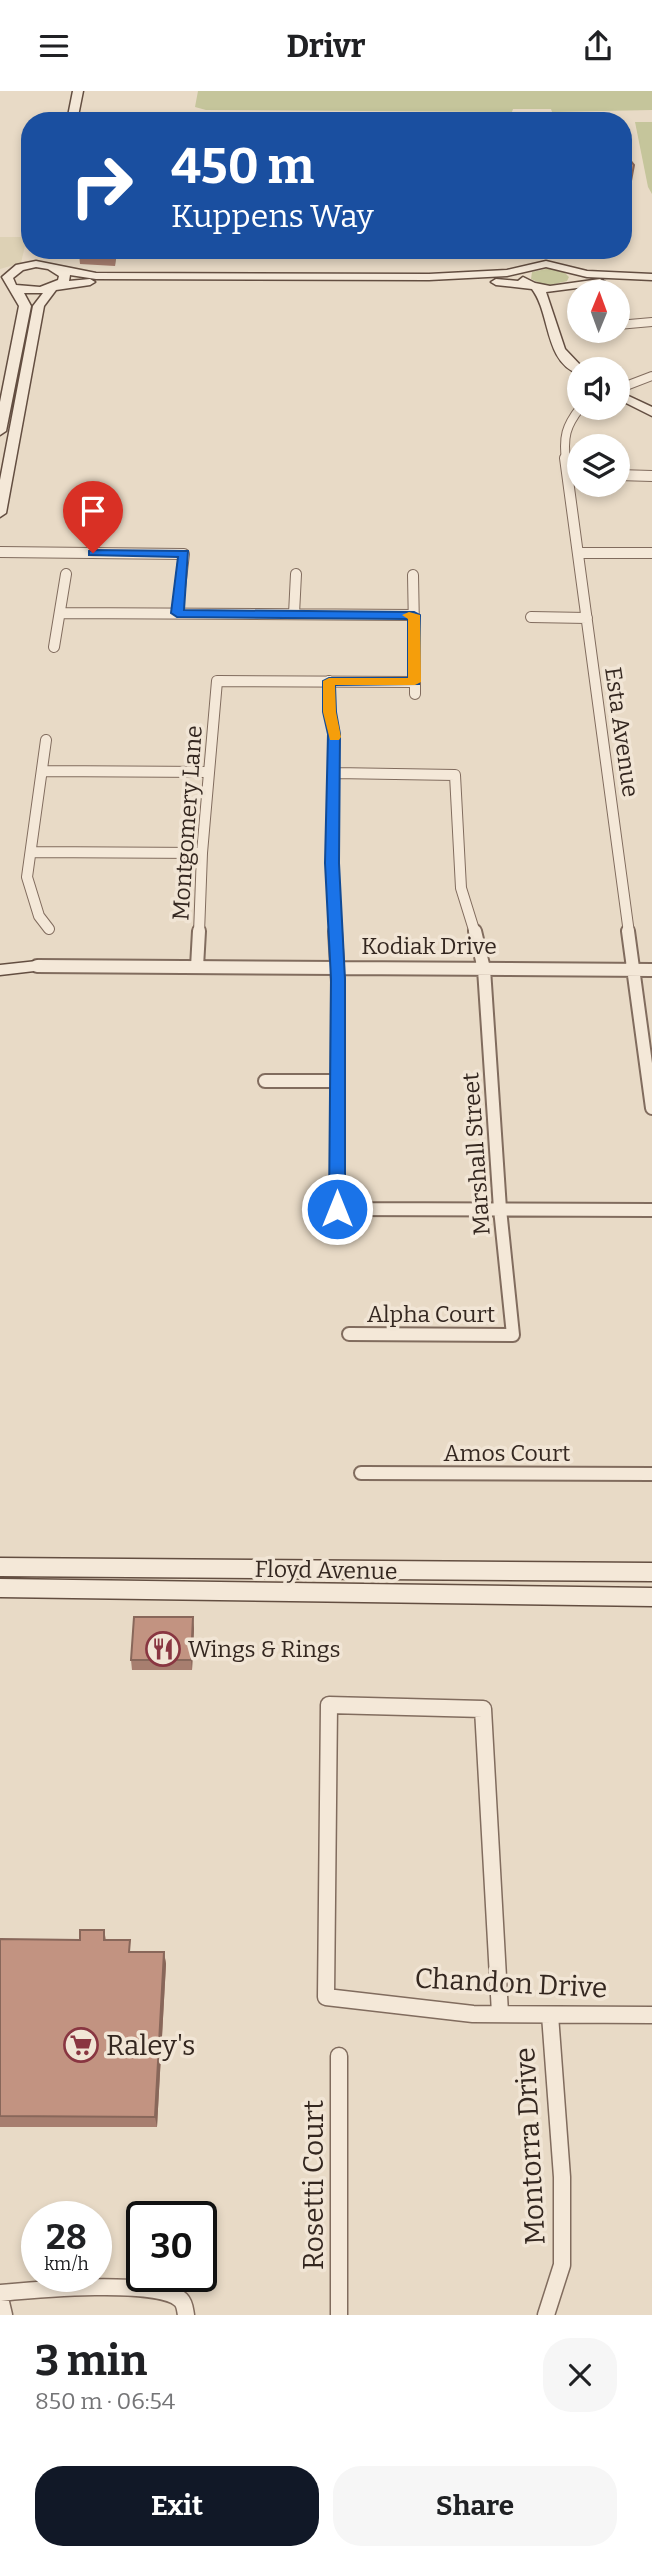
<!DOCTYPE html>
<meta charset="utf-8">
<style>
:root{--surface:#fff;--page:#f6f6f6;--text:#202124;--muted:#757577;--accent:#111827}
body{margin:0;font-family:Bitter,serif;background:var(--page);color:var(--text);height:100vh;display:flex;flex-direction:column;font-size:26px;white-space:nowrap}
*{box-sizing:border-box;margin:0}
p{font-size:23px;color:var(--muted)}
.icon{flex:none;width:38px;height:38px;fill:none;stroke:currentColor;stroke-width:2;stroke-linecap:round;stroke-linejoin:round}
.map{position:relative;height:2224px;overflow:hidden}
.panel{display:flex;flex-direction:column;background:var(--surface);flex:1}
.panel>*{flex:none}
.guide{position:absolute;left:21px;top:21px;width:611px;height:147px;border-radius:28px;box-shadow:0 4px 10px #0003;background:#1a4fa0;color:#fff;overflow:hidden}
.needle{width:46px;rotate:1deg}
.controls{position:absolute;left:567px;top:189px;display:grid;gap:14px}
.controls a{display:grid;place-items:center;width:63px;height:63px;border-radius:50%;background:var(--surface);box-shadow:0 4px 10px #0003;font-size:35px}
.speed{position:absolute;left:21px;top:2110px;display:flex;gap:14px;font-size:35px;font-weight:700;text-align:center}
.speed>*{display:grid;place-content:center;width:91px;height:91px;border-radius:50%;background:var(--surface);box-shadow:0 4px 10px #0003;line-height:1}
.speed small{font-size:18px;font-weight:400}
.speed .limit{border:4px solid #111;border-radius:10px;background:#fff;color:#111}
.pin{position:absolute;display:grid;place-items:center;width:60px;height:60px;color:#fff;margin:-72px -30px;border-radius:50% 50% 50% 0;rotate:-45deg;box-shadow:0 0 7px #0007}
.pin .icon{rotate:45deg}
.me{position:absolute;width:77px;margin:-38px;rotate:0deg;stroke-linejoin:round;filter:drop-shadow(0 0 5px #0008)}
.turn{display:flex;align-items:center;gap:24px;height:147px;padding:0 35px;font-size:32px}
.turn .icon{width:91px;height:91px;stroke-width:2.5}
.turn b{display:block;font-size:49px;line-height:60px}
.round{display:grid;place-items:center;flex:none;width:74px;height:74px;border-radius:28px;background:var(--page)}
.head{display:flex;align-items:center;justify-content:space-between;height:119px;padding:0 35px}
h1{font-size:42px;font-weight:700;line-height:52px}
.button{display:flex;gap:14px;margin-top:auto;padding:14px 35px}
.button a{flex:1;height:80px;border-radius:28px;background:var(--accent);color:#fff;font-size:28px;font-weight:700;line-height:80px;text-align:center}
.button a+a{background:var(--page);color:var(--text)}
header{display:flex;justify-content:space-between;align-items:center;height:91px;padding:0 35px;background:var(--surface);font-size:32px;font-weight:700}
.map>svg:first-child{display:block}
.farmland{fill:#ddd1b5}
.green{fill:#c5c59b}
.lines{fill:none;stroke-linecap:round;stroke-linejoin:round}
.street-far3-casing{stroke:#816c5e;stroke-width:10}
.street-far2-casing{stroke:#816c5e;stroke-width:12}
.street-far1-casing{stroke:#816c5e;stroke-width:16}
.street-casing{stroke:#816c5e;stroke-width:19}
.secondary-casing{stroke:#634e41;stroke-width:3}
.street-far3{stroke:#f4e8d8;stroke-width:8}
.street-far2{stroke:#f4e8d8;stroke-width:10}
.street-far1{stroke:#f4e8d8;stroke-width:12}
.street{stroke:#f4e8d8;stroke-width:16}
.secondary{fill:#f4e8d8;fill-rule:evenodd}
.wall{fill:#a77e6f}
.shaded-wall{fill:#88675a}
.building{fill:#c29381;stroke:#88675a;stroke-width:2}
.route{fill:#1a73e8;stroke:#114b97;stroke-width:2}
.slow{fill:#f59e0b}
.labels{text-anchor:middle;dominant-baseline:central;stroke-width:7;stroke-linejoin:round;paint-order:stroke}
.street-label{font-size:23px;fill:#342720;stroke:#f1e5d5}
.poi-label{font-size:23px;fill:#342720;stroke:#f1e5d5;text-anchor:start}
.near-street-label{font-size:28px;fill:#342720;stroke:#f1e5d5}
.near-poi-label{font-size:28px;fill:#342720;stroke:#f1e5d5;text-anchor:start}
</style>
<header><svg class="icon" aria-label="menu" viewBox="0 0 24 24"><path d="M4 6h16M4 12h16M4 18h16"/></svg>Drivr<svg class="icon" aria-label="share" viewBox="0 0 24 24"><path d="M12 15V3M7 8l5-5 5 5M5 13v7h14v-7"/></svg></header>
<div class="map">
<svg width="652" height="2224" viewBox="0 0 652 2224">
<rect width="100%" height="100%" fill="#e8dac6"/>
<path class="farmland" d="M0,146H27L21,172L0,178Z"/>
<path class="green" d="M198,0H652V19L552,21L551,18H513L512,21L206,19L195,16Z
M635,31H652V103L648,96Z
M551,177L563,180L569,186L567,190L547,195L531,188L532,181Z"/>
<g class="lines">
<g class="street-far3-casing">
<path id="street-far3" d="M618,234L652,231
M618,298L652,285
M566,369C563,346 566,335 580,317"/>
</g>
<g class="street-far2-casing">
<path id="street-far2" d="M565,367L629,842
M618,384L652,385
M0,461L184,463L177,522
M578,462H652
M413,484L415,591
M60,522L414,524
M294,523L296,483
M531,526L587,527
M54,556L66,483
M329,590V621L334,643L332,772L336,842
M46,649L27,786L39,825L49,838
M42,680L209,681
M335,682L455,684L461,797L475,842
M31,761L202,762
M199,842L202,762L217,590L415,591V603"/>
</g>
<g class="street-far1-casing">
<path id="street-far1" d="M335,840L338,891L337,1118L652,1119
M628,840L652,1017
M37,875L652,879
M197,876L199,840
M265,990H337
M349,1243L513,1244L500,1118L484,878L475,840
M361,1382L652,1383"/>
</g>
<g class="street-casing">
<path id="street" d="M500,1922L483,1618L329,1614L326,1906L473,1923L652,1924
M339,1965V2224
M0,2202C32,2199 159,2187 181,2209C185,2213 185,2219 186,2224
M0,2207L4,2224
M546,2224L562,2174V2086L550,1924"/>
</g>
<g class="secondary-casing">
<path id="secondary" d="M73,0H83L77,30H67Z
M36,170L96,182L429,183L507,179L546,170L587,180L652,183V189L587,186L546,176L507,185L429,189L96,188L70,184L69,190L90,188L95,191L90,194L56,199L44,215L6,422L0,426V389L33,215L43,202H24L31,215L6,340L0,344V311L19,215L2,186L16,174ZM36,176L48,178L59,185L58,189L40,196L16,194L13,187L23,179Z
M523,186L535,192L550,195L600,188L605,191L600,194L546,201L565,258L584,278H579V283C544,271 551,223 532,198L496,194L491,191L496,188L518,190Z
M618,300L652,316V325L618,308Z
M37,870L45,875L43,879L0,884V874Z
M0,1467L652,1472V1490L0,1485Z
M0,1488L652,1497V1515L0,1506Z"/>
</g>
<use href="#street-far3" class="street-far3"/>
<use href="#street-far2" class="street-far2"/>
<use href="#street-far1" class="street-far1"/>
<use href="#street" class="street"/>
<use href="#secondary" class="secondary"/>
</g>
<path class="wall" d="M623,60L634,74L630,94H624L625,104H623Z
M79,163L116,164L115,175L80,173Z
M194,1537L192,1579H132L131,1569Z
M104,1839L106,1849L132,1861H164L166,1873L157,2036H0V1848L80,1849Z"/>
<path class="shaded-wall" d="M115,159H116V164L115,175Z
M193,1526L194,1537L192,1579L191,1569Z
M164,1861L166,1873L157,2036L155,2026Z"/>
<path class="building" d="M487,27L515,29V30H482Z
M623,60L634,74L631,90H623L625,100H623Z
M80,159H115L114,165L79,163Z
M134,1526H193L191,1569H131Z
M80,1839H104V1849H130L129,1861H164L155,2026L0,2025V1848L80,1849Z"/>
<path class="route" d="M93,459L188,460L184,519L414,521L420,524L419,593L335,594L336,621L340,643L339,772L345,888V1118L342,1122H331L329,1118L331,888L325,772L328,643L323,621V590L329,587H408V528L177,526L171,522L178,466L89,464V460Z"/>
<path class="slow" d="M409,521L420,524L421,591L415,594H335L336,621L341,646L339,649H330L323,621V590L329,587H408V528L402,524Z"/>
<defs>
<g id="restaurant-ring" transform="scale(1.75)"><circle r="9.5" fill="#f1e5d5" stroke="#893641" stroke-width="1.5"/><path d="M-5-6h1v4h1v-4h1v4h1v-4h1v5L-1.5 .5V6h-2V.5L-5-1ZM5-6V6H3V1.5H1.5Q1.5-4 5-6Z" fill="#893641"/></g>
<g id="supermarket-ring" transform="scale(1.75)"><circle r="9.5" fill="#f1e5d5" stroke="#893641" stroke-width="1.5"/><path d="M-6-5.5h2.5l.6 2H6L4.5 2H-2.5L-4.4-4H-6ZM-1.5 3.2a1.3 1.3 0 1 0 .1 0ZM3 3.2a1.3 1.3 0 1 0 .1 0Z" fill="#893641"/></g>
</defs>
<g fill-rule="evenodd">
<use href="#restaurant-ring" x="163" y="1558"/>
<use href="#supermarket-ring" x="81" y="1954"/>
</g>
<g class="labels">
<g class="street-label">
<text transform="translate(622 641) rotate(82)">Esta Avenue</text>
<text transform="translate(187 732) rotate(-86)">Montgomery Lane</text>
<text x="429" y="855">Kodiak Drive</text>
<text transform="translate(476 1063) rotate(-94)">Marshall Street</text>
<text x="431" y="1223">Alpha Court</text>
<text x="507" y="1362">Amos Court</text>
<text transform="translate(326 1479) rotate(1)">Floyd Avenue</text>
</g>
<g class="poi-label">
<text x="188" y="1558">Wings &amp; Rings</text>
</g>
<g class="near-street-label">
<text transform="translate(511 1892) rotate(3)">Chandon Drive</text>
<text transform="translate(530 2055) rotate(-93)">Montorra Drive</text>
<text transform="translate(313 2094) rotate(-90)">Rosetti Court</text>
</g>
<g class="near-poi-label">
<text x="106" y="1954">Raley's</text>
</g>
</g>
</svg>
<div class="controls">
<a><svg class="needle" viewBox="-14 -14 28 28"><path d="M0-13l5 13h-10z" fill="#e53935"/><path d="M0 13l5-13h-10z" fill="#757577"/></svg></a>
<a><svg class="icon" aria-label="sound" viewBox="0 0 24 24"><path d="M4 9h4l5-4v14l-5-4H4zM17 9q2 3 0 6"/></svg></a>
<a><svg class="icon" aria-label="layers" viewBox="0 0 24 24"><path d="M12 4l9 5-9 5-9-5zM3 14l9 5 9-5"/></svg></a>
</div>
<div class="speed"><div>28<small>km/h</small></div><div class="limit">30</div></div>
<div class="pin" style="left:93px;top:462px;background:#d93025"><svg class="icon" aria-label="arrive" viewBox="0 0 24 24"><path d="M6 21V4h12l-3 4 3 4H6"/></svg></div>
<svg class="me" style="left:337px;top:1118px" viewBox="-20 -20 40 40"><circle r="17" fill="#1a73e8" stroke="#fff" stroke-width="3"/><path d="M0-11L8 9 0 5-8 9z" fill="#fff"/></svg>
<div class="guide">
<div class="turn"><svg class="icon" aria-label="right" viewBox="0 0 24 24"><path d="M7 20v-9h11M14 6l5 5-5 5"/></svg><div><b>450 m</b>Kuppens Way</div></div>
</div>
</div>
<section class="panel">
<div class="head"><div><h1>3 min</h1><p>850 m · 06:54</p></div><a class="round"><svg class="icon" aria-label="close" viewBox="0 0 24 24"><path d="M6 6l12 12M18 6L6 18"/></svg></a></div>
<div class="button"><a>Exit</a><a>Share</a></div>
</section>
